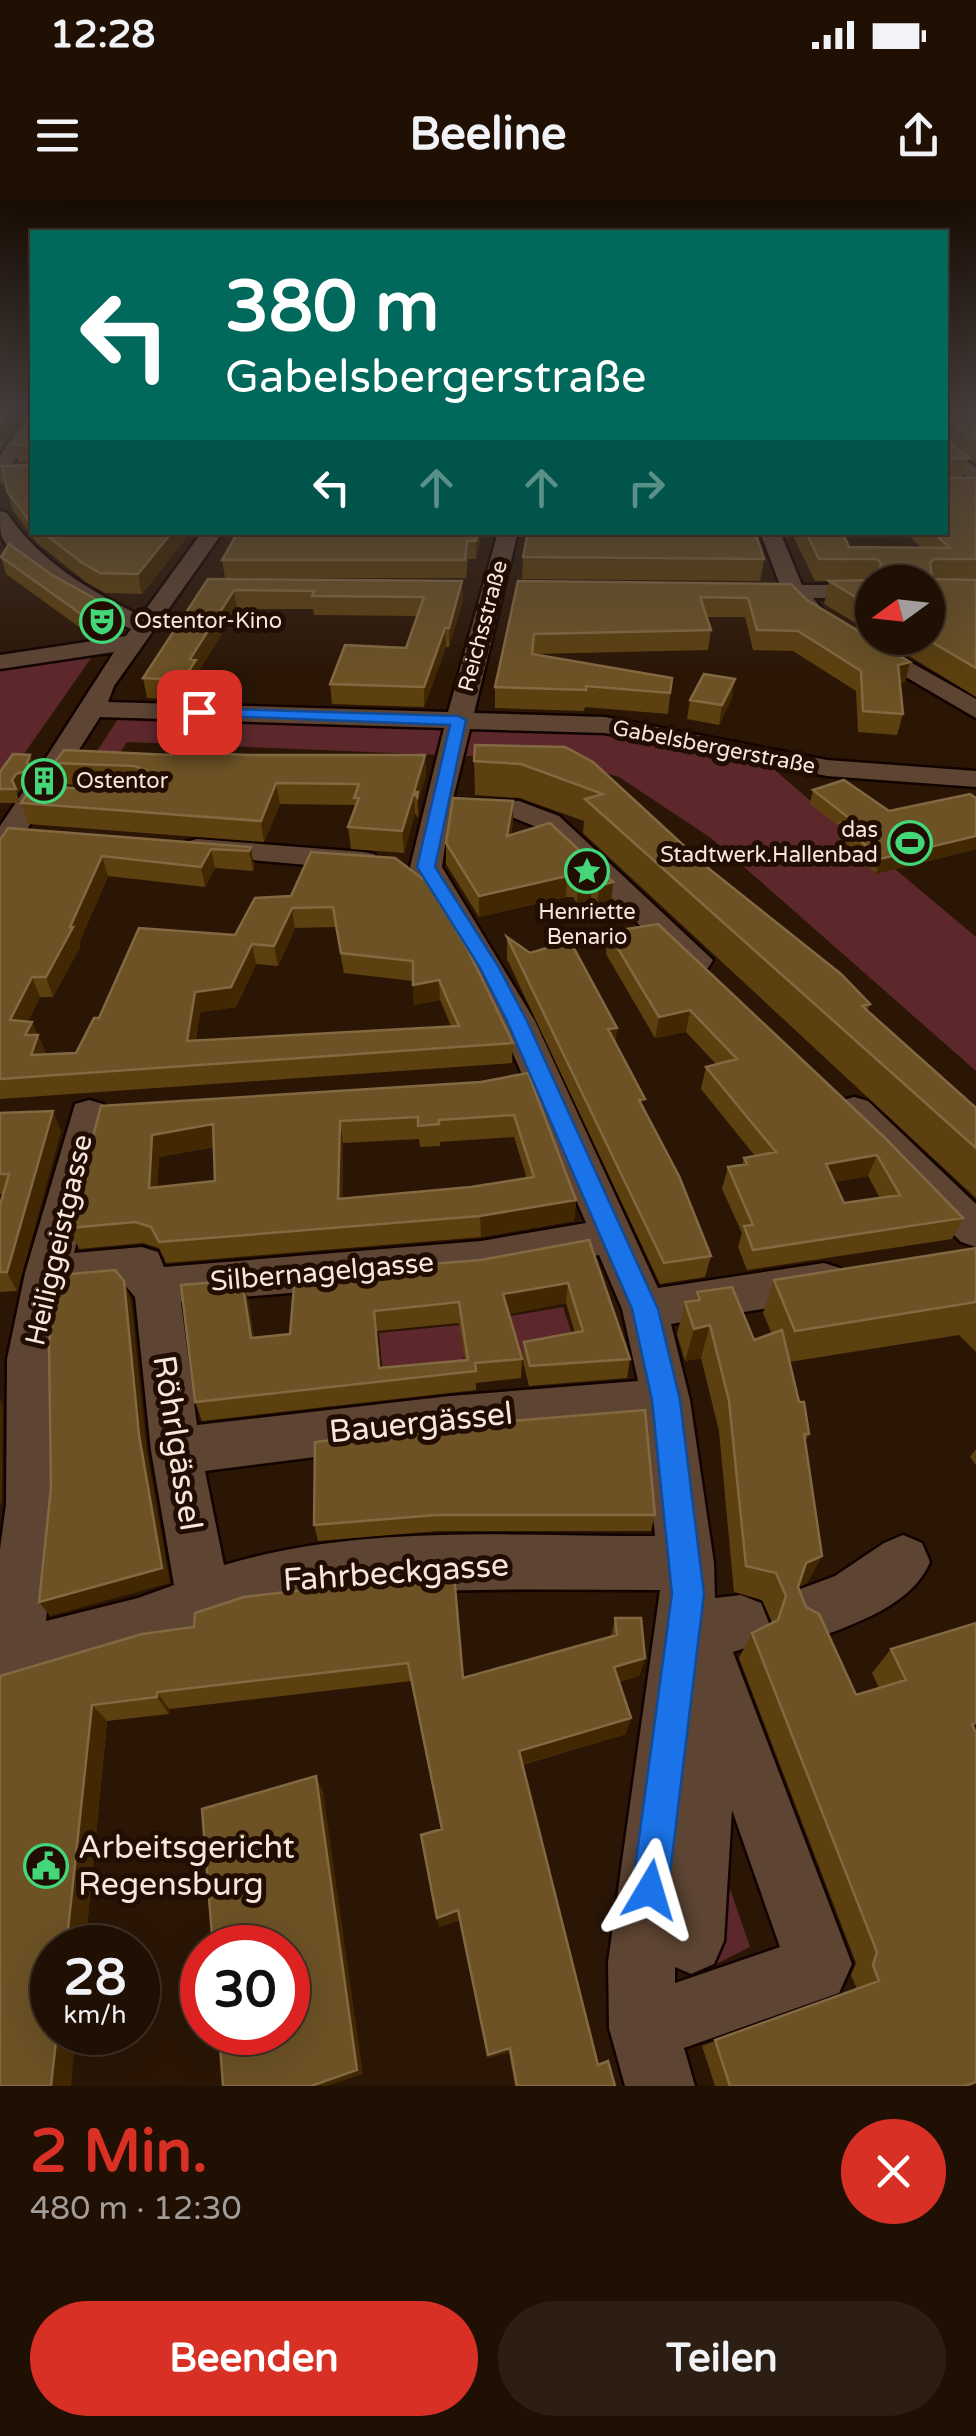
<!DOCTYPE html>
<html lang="de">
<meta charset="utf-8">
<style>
:root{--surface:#201004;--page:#2d1e13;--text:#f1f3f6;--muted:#a29d9a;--line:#3d3026;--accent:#d93025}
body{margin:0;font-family:"Varela Round",sans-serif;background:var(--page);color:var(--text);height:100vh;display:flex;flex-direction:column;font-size:38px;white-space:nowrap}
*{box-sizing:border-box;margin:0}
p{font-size:32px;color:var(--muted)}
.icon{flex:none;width:55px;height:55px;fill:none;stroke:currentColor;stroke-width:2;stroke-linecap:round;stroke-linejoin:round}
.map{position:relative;height:1886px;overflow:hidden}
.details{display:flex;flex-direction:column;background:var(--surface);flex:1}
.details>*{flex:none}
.guide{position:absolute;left:30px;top:30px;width:918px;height:305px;border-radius:0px;box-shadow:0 10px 40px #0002,0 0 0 2px var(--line);background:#00695c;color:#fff;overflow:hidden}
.needle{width:65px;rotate:255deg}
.fabs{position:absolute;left:855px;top:365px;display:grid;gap:20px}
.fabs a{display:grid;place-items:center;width:90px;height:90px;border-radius:50%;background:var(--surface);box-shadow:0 10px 40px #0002,0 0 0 2px var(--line);font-size:50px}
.speed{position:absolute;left:30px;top:1725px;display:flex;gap:20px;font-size:50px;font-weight:700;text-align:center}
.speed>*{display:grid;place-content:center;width:130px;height:130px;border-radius:50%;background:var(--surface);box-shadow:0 10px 40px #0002,0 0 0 2px var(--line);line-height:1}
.speed small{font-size:25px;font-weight:400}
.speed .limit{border:15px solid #d22;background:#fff;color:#111}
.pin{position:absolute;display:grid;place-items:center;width:85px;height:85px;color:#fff;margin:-42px;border-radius:20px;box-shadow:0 5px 15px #0006}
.me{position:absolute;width:110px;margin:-55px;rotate:7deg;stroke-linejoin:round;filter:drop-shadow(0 0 8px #0008)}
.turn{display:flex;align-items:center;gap:35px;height:210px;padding:0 30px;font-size:45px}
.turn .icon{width:130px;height:130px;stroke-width:2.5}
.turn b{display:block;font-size:70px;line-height:85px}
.lanes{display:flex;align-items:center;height:95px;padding:0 30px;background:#0003;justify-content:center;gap:50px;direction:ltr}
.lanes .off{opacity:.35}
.round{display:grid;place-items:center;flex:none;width:105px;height:105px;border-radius:52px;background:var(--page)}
.head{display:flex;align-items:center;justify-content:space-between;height:170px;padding:0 30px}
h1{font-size:60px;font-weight:700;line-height:75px;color:var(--accent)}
.button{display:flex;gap:20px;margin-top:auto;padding:20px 30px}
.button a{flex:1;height:115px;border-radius:60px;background:var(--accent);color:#fff;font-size:40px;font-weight:700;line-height:115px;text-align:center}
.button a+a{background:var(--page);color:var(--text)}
.status{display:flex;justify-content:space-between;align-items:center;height:70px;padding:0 50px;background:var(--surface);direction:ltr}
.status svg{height:28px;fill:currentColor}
header{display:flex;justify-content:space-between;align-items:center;height:130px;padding:0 30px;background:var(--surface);font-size:45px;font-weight:700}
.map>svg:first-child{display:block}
.green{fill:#5d282c}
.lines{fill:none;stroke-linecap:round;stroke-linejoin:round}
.minor-casing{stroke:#120200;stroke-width:5}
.minor{fill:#5d4433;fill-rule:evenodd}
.wall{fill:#5c400f;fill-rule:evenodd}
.shaded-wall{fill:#412802}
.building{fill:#6c5225;stroke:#826942;stroke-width:2.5;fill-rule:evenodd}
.route{fill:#1a73e8;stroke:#114b97;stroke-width:2.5}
.labels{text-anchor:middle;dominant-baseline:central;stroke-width:10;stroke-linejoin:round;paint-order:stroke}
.far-poi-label{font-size:22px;fill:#f6e6dc;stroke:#210d01;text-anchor:start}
.far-street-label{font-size:22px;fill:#f6e6dc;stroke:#210d01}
.street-label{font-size:28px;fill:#f6e6dc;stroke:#210d01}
.near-street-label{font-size:32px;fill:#f6e6dc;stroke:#210d01}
.near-poi-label{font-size:32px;fill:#f6e6dc;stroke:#210d01;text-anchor:start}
</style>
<div class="status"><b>12:28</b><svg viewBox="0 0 49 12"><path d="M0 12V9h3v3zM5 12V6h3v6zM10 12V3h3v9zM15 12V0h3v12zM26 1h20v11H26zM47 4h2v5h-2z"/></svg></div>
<header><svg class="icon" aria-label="menu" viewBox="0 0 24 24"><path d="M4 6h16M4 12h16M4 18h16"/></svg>Beeline<svg class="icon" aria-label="share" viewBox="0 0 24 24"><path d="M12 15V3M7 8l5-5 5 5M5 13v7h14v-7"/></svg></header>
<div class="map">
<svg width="976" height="1886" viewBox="0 0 976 1886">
<rect width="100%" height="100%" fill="#2b1606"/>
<path class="green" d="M94,454L21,558L0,578V466Z
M120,516L608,532L653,538L769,565L850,635L875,674L895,669L976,737V871L711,638L619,577L562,560L127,542L113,564L90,562Z
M563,1107L576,1147L520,1158L515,1146L463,1157L465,1177L384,1183L379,1133L460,1125Z
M724,1671L750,1747L714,1765L678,1746Z"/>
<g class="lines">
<g class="minor-casing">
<path id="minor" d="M32,216V233L6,274L0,275V256L26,217Z
M945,245L976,268V284L945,259Z
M0,311L7,313C40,362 89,390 141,416L202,332H223L114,486L108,502L448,512L498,332H518L474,513L605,517L827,560L976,571V587L827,576L605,533L470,529L453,599L519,601L559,616L713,760L708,768L696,771L684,768L539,628L514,618L450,612L442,667L535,821L658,1088L824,1063L840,1068L846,1081L840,1094L824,1099L671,1124L690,1200L714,1363L715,1398L741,1395L761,1403L769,1423L761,1443L733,1452L852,1764L839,1793L684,1848L695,1886H625L609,1828L608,1762L660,1390C524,1390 386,1384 252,1412C212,1421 176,1442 138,1454C91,1468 45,1477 0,1496V1349L6,1304L7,1159L25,1073L75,904L89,900L103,904L109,914L74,1053L142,1047L158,1052L164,1067L481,1041L586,1023L499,821L471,766L410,667L444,528L100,517L59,581L49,583L53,589L11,654L0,657V626L29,583L39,581L35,575L114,452L0,469V455L126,436L131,429C95,410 18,374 1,335C0,328 0,318 0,311ZM599,1055L622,1109L638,1181L450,1196L197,1225L181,1102L481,1077ZM124,1084L135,1097L151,1251L174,1385L138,1398L46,1421L58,1304L55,1159L66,1089ZM644,1224L655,1336C514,1336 361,1324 224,1365L205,1271L450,1240ZM732,1610L780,1747L675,1783V1767L691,1774L714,1764L724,1741Z
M760,332H780L802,385H872V399L813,398L822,409L811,416L803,414L787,398L736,396L733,391L736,386L780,385Z
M864,436L976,499V518L856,448L852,443Z
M197,639L363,652L374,654L378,661L374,668L363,670L186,654L182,648L186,642Z
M854,897L868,901L976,1004V1047L961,1042L840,921L835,911L840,901Z
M903,1335L922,1343L930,1362C912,1405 856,1423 815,1439L795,1431L787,1411L795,1391L835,1376L884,1343Z"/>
</g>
<use href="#minor" class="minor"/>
</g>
<path class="wall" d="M0,209H32V332H191L142,394L105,393L86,382L37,343L12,309L6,284H1L0,281V266L30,265V263L18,262L13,245L31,218V212L23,215L0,249Z
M945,209H976V263L951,245L969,258L962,278H976V497L880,438H928L872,382V433L824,404L829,381H815L791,332H842L849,347L921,348L906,332H945Z
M482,332L476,359H468L466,378H225L222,360Z
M1,357L111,434L93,437L6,374Z
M523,357L764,359L760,381L522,379Z
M208,379L463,400L449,447H446L424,507L332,504L330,484L406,448L417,416L314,415L313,409H237L198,472L199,479L188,500L147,498L143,478Z
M518,381L807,400L910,462L905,482L899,483L903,514L897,535L858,532L856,491L793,451L753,450L745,417H706L711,430L708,450L533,454L672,478L668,514L585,507L584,511L495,508V487Z
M732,498L719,525L687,519L690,500Z
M565,547L870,804L867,811L976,908V998L583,633L584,621L520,598L475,595L474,561Z
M30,555L35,568L33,574L36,583L21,588L17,594L20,603H0V572Z
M171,555H425L426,575L418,601V618L415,613L404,653L351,649L348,627L355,610L354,605L280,604L264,642L28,624L21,603L132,591L143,588L60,584L54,563Z
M813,590L889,611L976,598V649L876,674L837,637L840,627L810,604Z
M513,622L510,635L613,682L611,703L597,706L591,699L577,704L573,697H566L479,717L446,664V643Z
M0,640L251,647L254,667L253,671L215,668L205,687L108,676L79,743L80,747L53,797H40L28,821L32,822L46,854L76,853L99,818L235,735L291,696L311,652L513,843L512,863L0,899ZM335,727L344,773L413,781L414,805L440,800L451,826L196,840L200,812L236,807L256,764L278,766L295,728Z
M608,732L963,1018L952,1039L747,1070L738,1047L742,1033L722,989L728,967L742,965L744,958L755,956L701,889L706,867L716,864L686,832L655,838L606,754ZM868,976L880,998L844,1003L834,982Z
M507,737L617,828L615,843L711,1056L705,1077L660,1084L507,759Z
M528,873L576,1000L574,1021L481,1037L166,1063L159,1048L143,1043L79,1049L69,1028L101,906L481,882ZM514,937L527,979L471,987L342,998L343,943L419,939L420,947L440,946V942ZM214,947L215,981L157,987L159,957Z
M0,913L61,931L17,1091L0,1092V1005L3,994H0Z
M589,1040L630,1159L627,1178L529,1186L523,1162L524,1142L575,1133L566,1103L509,1114L522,1159L521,1178L476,1183V1190L202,1221L195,1202L248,1100L254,1138L290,1134L481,1060ZM459,1123L465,1160L380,1167L377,1131Z
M976,1048V1152L959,1135L789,1162L809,1234L805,1242L822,1356L807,1383L798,1387L806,1407L856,1495L879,1488L872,1473L891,1449L976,1423L965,1886H715L702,1846L857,1789L851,1775L856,1763L739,1458L752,1433L772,1422L762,1400L734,1392L719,1231L701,1158L685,1161L677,1134L685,1102L695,1101L697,1092L754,1140L772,1134L763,1113L774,1080Z
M449,1226L655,1315L651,1331H438L318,1341L314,1325Z
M976,1249V1265L970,1257Z
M244,1397L463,1478L611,1437L615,1418L645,1458L639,1476L619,1482L626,1534L522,1565L598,1865L615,1886H515L509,1852L488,1858L460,1720L439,1727L441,1629L411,1481L169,1509V1514L107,1521L85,1748H52L0,1476L194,1427Z"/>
<path class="shaded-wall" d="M11,209H31V212L23,215L0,249V225Z
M172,332H191L142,394L138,374Z
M478,332H482L476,359V341Z
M462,381L463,400L449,447V428Z
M234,390L237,409L198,472L199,479L188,500L183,480L190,459Z
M106,416L111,434L93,437L88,419Z
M445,428L446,447L424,507V487Z
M910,462L905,482L892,485L898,465Z
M735,479L732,498L719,525L722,505Z
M30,555L35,568L33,574L36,583L21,588L17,594L12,580L27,563Z
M425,555L426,575L418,601L419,613L418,618L417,597L414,592L415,613L404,653L402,631Z
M276,583L280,604L264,642L261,621Z
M513,601V622L507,657V636Z
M976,636V649L876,674L880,659Z
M251,647L254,667L253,671L249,651Z
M211,649L215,668L205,687L201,667Z
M102,656L108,676L79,743L80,747L53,797L46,777Z
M567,676L566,697L479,717V696Z
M593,679L591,699L577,704L578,683Z
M613,682L611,703L597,706L599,686Z
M292,708L295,728L278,766L274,746Z
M252,744L256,764L236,807L200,812L193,861L187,841L195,792Z
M32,777L40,797L18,840L10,820Z
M439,780L440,800L414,805L413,785Z
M690,810L686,832L655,838L659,817Z
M32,822L46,855H31L25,835Z
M617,828L614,850L608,829Z
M53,911L61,931L17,1091L7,1072Z
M340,921L343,943L342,1020L338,999Z
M213,924L219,946L159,957L156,1009L149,988L152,935Z
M877,955L868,976L818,985L826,964Z
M576,1000L574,1021L481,1037L480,1016Z
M242,1080L248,1100L257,1158L251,1138Z
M124,1081L131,1099L147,1252L170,1383L50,1416L39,1402L139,1235Z
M568,1083L566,1103L503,1115V1094Z
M710,1125L701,1158L685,1161L694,1129Z
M0,1200L3,1205L2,1304L0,1302Z
M822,1356L807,1383L792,1390L806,1363Z
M645,1458L639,1476L610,1484L614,1467Z
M157,1492L169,1509V1514L157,1497Z
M92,1505L107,1521L85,1748H66Z
M631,1518L626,1534L517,1566L519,1551Z
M316,1576L323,1591L363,1874L327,1886H311Z
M458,1710L460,1720L439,1727L437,1718Z
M57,1832H76L71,1886H51Z
M510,1848L509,1852L488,1858V1855Z"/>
<path class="building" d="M0,209H11L0,225Z
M31,209H32V325L7,291L2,266H0L30,265V246L13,245L31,218Z
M945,209H976V240L952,223H947L948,242L969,258L948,259V278H976V359H934L930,363L932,379L976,380V468L925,438H928V382H872V407L829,381L878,380L881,363L877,359H819L806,332H842L849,347L950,348L933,332H945Z
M42,332H172L138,374L100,373L81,362Z
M238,332H478L476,341H467L465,360H222Z
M528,332H755L764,359L523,357Z
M9,344L52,375L103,403L106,416L88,419L1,357Z
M208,379L462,381L449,428H445L424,487L330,484L345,445L406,448L424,397L312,396L314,391L234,390L190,459L196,460L183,480L143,478Z
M518,381L791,384L807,400L910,462L898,465L903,514L863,511L861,471L798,431L757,430L748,398L700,397L711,430L534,434L532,454L672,478L670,493L586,486V490L495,487Z
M704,474L735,479L722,505L690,500Z
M475,545L565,547L593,562L708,668L841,774L870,804L862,806L976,908V948L585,599L603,594L521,564L474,561Z
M64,550L171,555L173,551L247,555H425L414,592H418L417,597L414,592L402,631L348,627L359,598H354L359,584L276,583L261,621L21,603L32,586L132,591L144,588L150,580L146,570L134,566L54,563Z
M13,554L30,555L27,563L32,569L16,574L12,580L16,589H0V572Z
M844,580L889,611L970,594L976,598V636L880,659L841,623L853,621L813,590Z
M453,598L513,601L507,636L550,623L613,682L599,686L593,679L578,683L574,676H567L479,696L446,643Z
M8,628L251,647L249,651L211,649L201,667L102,656L70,727H73L46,777H32L10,820L32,822L25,835H38L31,855L76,853L94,818H99L139,728L235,735L255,698L291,696L311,652L395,658L427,682L467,748L513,843L0,879V640ZM333,707L341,753L413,761V785L439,780L459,826L187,841L195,792L231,787L252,744L274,746L292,708Z
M658,724L884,937L963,1018L753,1050L744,1026L753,1025L728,967L747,964L744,958L776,952L706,867L737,859L690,810L659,817L608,732ZM877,955L900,995L844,1003L826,964Z
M507,737L530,753L570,741L617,828L608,829L645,899L639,900L679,976L711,1056L664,1063Z
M528,873L576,1000L480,1016L159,1042L151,1027L135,1022L69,1028L101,906L481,882ZM514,915L534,977L471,987L338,999L340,921L418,917V926L439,924V920ZM213,924L215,981L149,988L152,935Z
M53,911L7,1072H0V1005L9,974H0V913Z
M589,1040L630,1159L530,1166L524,1142L583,1131L568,1083L503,1094L522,1159L475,1163L476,1171L195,1202L181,1085L242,1080L251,1138L290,1134L295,1075L481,1060ZM459,1102L468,1160L379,1168L374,1111Z
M976,1048V1102L795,1131L774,1080Z
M115,1070L124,1081L139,1235L162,1368L39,1402L51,1288L49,1142L60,1075Z
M732,1087L754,1140L782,1130L799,1202H804L809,1234H804L822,1356L806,1363L798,1387L806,1407L819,1414L856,1495L906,1480L891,1449L976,1423V1523L972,1524L976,1533V1882L965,1886H730L715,1840L879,1781L873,1765L877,1752L752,1433L778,1420L786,1396L776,1373L746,1366L729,1201L710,1125L694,1129L685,1102L700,1100L697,1092Z
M645,1210L655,1315H436L314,1325L315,1242L449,1226Z
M454,1375L463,1478L617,1435L615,1418H641L645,1458L614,1467L631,1518L519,1551L598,1865L608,1861L615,1886H517L510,1848L488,1855L458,1710L437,1718L421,1635L442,1629L408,1463L157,1492V1497L92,1505L66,1748H52V1832H57L51,1886H0V1476L142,1434L194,1427L195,1413L244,1397L423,1376Z
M316,1576L357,1870L311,1886H223L219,1832H288V1748H213L202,1609Z"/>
<linearGradient id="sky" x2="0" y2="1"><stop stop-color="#180c03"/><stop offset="0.44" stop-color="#443c3b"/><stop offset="1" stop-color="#443c3b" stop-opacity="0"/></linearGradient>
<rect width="976" height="473" fill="url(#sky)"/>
<path class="route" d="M199,508L458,516L466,520L435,667L498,766L527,821L658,1109L680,1200L704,1394L668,1690L663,1703L650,1708L637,1703L632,1690L672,1394L652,1200L632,1109L507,821L479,766L417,667L450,525L194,515L192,512Z"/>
<defs>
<g id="theatre-ring" transform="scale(2.25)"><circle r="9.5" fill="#210d01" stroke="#44d77a" stroke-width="1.5"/><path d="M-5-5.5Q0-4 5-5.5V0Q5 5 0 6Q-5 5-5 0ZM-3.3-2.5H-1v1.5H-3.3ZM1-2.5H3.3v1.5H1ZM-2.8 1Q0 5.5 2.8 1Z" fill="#44d77a"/></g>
<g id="building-ring" transform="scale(2.25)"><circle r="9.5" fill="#210d01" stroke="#44d77a" stroke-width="1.5"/><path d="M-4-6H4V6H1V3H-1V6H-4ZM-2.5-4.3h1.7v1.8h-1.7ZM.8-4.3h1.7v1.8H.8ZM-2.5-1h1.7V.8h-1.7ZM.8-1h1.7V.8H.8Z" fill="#44d77a"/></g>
<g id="stadium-ring" transform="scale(2.25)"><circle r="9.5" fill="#210d01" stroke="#44d77a" stroke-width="1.5"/><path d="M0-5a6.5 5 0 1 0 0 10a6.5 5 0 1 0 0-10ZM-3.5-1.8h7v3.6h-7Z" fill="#44d77a"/></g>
<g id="sight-ring" transform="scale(2.25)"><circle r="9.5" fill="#210d01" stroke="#44d77a" stroke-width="1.5"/><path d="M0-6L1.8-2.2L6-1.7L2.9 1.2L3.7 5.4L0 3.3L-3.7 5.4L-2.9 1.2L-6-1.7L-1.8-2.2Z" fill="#44d77a"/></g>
<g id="civic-ring" transform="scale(2.25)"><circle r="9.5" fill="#210d01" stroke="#44d77a" stroke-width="1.5"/><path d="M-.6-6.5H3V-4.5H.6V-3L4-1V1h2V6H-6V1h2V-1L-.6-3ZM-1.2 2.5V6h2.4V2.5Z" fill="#44d77a"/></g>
</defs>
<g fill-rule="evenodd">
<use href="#theatre-ring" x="102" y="421"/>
<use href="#building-ring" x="44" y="581"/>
<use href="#stadium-ring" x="910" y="643"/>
<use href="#sight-ring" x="587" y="671"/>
<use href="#civic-ring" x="46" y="1666"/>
</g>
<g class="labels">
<g class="far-poi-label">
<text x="134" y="421">Ostentor-Kino</text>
<text x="76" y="581">Ostentor</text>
<text x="878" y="630" text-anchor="end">das<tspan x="878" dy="25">Stadtwerk.Hallenbad</tspan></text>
<text x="587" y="712" text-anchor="middle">Henriette<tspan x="587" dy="25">Benario</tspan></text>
</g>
<g class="far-street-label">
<text transform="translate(483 426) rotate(-75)">Reichsstraße</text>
<text transform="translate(714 547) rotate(11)">Gabelsbergerstraße</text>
</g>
<g class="street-label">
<text transform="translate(59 1040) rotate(-77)">Heiliggeistgasse</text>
<text transform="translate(322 1072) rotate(-5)">Silbernagelgasse</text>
</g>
<g class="near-street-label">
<text transform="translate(421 1223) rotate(-6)">Bauergässel</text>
<text transform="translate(177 1243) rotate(81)">Röhrlgässel</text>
<text transform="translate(396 1373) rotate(-4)">Fahrbeckgasse</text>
</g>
<g class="near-poi-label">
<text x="78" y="1648">Arbeitsgericht<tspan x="78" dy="37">Regensburg</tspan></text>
</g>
</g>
</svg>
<div class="fabs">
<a><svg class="needle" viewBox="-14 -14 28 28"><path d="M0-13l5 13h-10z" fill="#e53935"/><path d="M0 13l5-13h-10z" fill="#a29d9a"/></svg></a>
</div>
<div class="speed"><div>28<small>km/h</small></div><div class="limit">30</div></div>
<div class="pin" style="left:199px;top:512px;background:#d93025"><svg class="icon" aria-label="arrive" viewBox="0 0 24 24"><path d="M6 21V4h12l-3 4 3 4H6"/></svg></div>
<svg class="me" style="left:650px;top:1690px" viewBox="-20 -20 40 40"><path d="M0-17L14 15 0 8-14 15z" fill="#1a73e8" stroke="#fff" stroke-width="4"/></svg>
<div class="guide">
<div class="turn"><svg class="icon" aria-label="left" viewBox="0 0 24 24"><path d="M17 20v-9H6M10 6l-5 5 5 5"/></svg><div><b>380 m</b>Gabelsbergerstraße</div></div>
<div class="lanes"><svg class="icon" aria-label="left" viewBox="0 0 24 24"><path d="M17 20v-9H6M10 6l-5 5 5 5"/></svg><svg class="icon off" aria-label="ahead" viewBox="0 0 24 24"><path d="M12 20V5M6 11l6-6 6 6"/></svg><svg class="icon off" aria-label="ahead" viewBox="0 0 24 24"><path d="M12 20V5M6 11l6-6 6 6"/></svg><svg class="icon off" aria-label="right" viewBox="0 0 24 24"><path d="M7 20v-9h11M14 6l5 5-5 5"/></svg></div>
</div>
</div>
<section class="details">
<div class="head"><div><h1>2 Min.</h1><p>480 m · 12:30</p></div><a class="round" style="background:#d93025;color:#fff"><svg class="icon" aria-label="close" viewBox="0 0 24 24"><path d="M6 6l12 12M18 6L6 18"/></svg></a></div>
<div class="button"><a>Beenden</a><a>Teilen</a></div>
</section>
